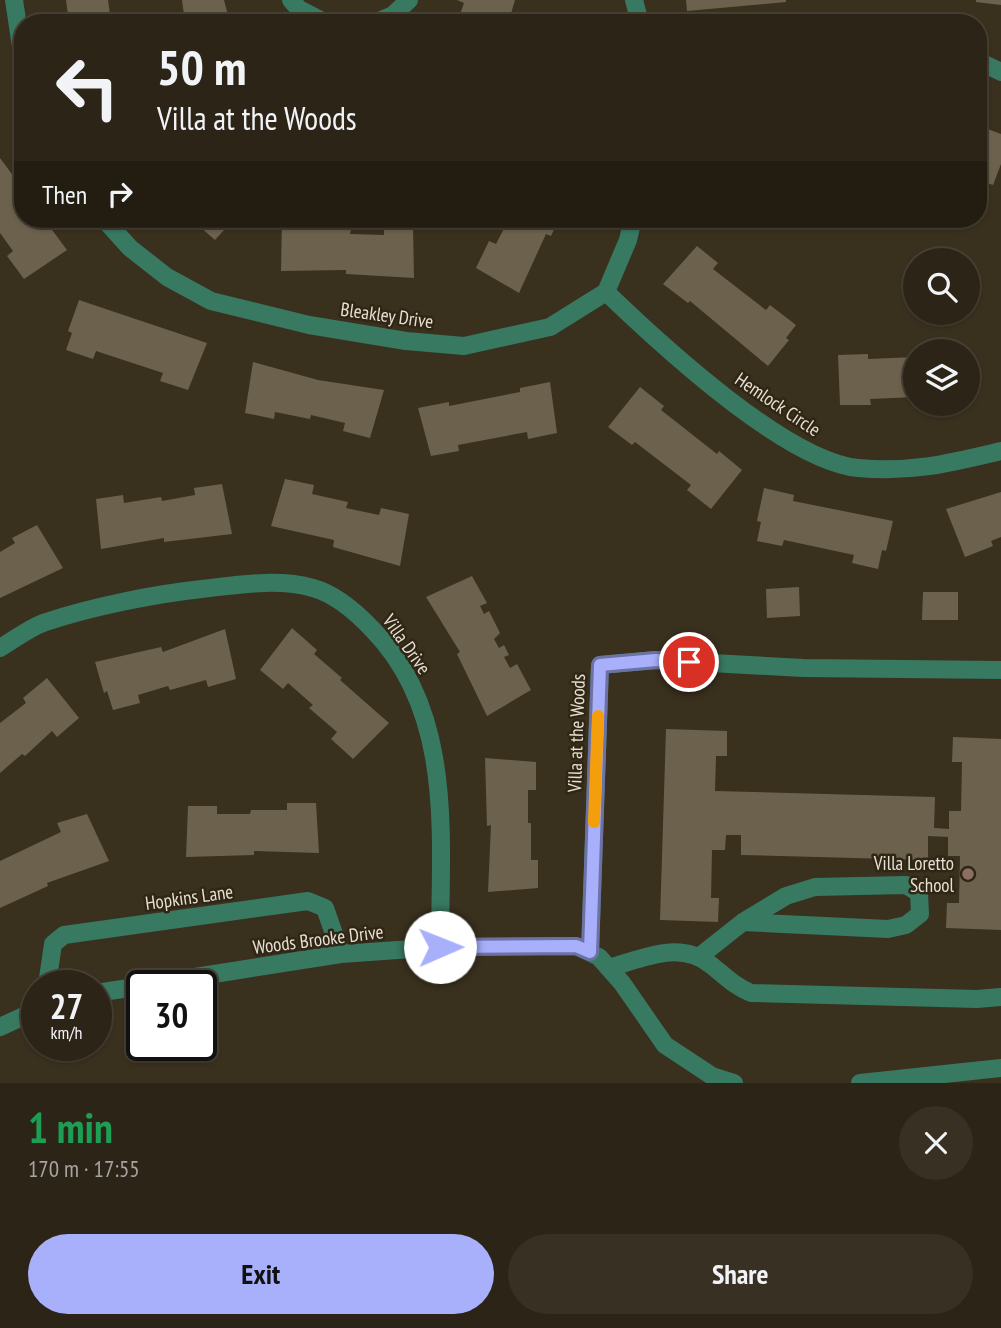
<!DOCTYPE html>
<meta charset="utf-8">
<style>
:root{--surface:#2c2416;--page:#383023;--text:#f1f3f6;--muted:#a6a4a1;--line:#484135;--accent:#a8b0fc}
body{margin:0;font-family:"PT Sans Narrow",sans-serif;background:var(--page);color:var(--text);height:100vh;display:flex;flex-direction:column;font-size:26px;white-space:nowrap}
*{box-sizing:border-box;margin:0}
p{font-size:23px;color:var(--muted)}
.icon{flex:none;width:38px;height:38px;fill:none;stroke:currentColor;stroke-width:2;stroke-linecap:round;stroke-linejoin:round}
.map{position:relative;height:1083px;overflow:hidden}
.drawer{display:flex;flex-direction:column;background:var(--surface);flex:1}
.drawer>*{flex:none}
.guide{position:absolute;left:14px;top:14px;width:973px;height:214px;border-radius:28px;box-shadow:0 2px 5px #0004,0 0 0 2px var(--line);background:#2c2416;color:var(--text);overflow:hidden}
.fabs{position:absolute;left:903px;top:248px;display:grid;gap:14px}
.fabs a{display:grid;place-items:center;width:77px;height:77px;border-radius:50%;background:var(--surface);box-shadow:0 2px 5px #0004,0 0 0 2px var(--line);font-size:35px}
.speed{position:absolute;left:21px;top:970px;display:flex;gap:14px;font-size:35px;font-weight:700;text-align:center}
.speed>*{display:grid;place-content:center;width:91px;height:91px;border-radius:50%;background:var(--surface);box-shadow:0 2px 5px #0004,0 0 0 2px var(--line);line-height:1}
.speed small{font-size:18px;font-weight:400}
.speed .limit{border:4px solid #111;border-radius:10px;background:#fff;color:#111}
.pin{position:absolute;display:grid;place-items:center;width:60px;height:60px;color:#fff;margin:-30px;border:4px solid #fff;border-radius:50%;box-shadow:0 2px 7px #0007}
.me{position:absolute;width:77px;margin:-38px;rotate:89deg;stroke-linejoin:round;filter:drop-shadow(0 0 5px #0008)}
.turn{display:flex;align-items:center;gap:24px;height:147px;padding:0 28px;font-size:32px}
.turn .icon{width:91px;height:91px;stroke-width:2.5}
.turn b{display:block;font-size:49px;line-height:60px}
.then{display:flex;align-items:center;height:66px;padding:0 28px;background:#0003;gap:14px;font-size:26px}
.round{display:grid;place-items:center;flex:none;width:74px;height:74px;border-radius:37px;background:var(--page)}
.headline{display:flex;align-items:center;justify-content:space-between;height:119px;padding:0 28px}
h1{font-size:42px;font-weight:700;line-height:52px;color:#1e9e55}
.action{display:flex;gap:14px;margin-top:auto;padding:14px 28px}
.action a{flex:1;height:80px;border-radius:42px;background:var(--accent);color:#111;font-size:28px;font-weight:700;line-height:80px;text-align:center}
.action a+a{background:var(--page);color:var(--text)}
.map>svg:first-child{display:block}
.building{fill:#6c614d}
.lines{fill:none;stroke-linecap:round;stroke-linejoin:round}
.minor{stroke:#387962;stroke-width:18}
.route-casing{stroke:#6d72a4;stroke-width:18}
.route{stroke:#a8b0fc;stroke-width:12}
.slow{stroke:#f59e0b;stroke-width:12}
.education-dot{fill:#8d6e63;stroke:#302614;stroke-width:2.5}
.labels{text-anchor:middle;dominant-baseline:central;stroke-width:5;stroke-linejoin:round;paint-order:stroke}
.street-label{font-size:19px;fill:#e6dfd4;stroke:#302614}
.poi-label{font-size:19px;fill:#e6dfd4;stroke:#302614;text-anchor:end}
</style>
<div class="map">
<svg width="1001" height="1083" viewBox="0 0 1001 1083">
<rect width="100%" height="100%" fill="#3a301e"/>
<path class="building" d="M66,0H108L111,23H69Z
M182,0H224L230,23H185Z
M457,0H515L510,17L502,14L499,23H457L464,3Z
M686,0H786V2L687,11Z
M976,0H1001V5L976,2Z
M982,127L1001,134V164L993,185L978,180V132Z
M0,158L23,189V219H40L45,225L47,223L67,250L24,279L7,256L13,251L0,233Z
M191,219H234L215,240Z
M509,219H559L551,236L546,234L519,293L476,268L489,241L496,244Z
M282,220H315V228L351,229L350,234L384,235V225L413,226L414,278L346,274V270L281,271Z
M697,246L718,263L713,269L766,310L770,305L796,325L786,338L789,340L768,366L690,301L688,303L663,284Z
M79,300L207,343L188,390L160,381L163,373L96,351L93,359L66,350L72,333L68,331Z
M868,354V359L915,357V397L870,399L871,405H840L838,355Z
M253,362L318,380L384,390L370,438L343,431L345,423L311,415L310,419L275,412L274,419L245,413Z
M550,382L557,433L528,439L527,432L458,445L459,451L431,456L418,408L449,402V406L520,392V388Z
M640,387L664,406L661,410L717,454L719,451L742,470L711,509L687,490L691,485L635,442L632,445L608,427Z
M285,479L314,485L312,494L348,502L346,508L379,515L381,508L409,514L400,566L333,547L334,540L271,526Z
M222,484L232,534L164,542V538L101,549L96,499L123,495L124,503L161,497L162,501L195,495L194,488Z
M764,488L794,495L793,501L893,521L886,551L882,550L878,569L852,563L854,555L784,540L782,546L757,541L761,522L757,521Z
M1001,492V537L991,541L993,546L965,557L946,509Z
M37,525L63,568L0,598V552L15,543L12,538Z
M472,576L487,603L480,606L484,614L489,611L500,633L494,639L499,648L504,645L509,655L504,657L510,668L517,664L531,690L487,716L457,654L460,652L426,597Z
M799,587L800,616L767,618L766,589Z
M923,592H958V620H922Z
M292,628L317,650L314,654L342,678L340,680L389,723L353,759L331,739L337,732L309,708L313,705L288,683L283,689L260,670Z
M225,629L236,679L208,687L206,680L170,690L168,686L138,695L140,703L113,710L107,691L104,693L95,662L161,647L163,652Z
M47,678L79,718L57,737L52,731L25,756L22,754L0,773V723L26,703L23,698Z
M666,729L727,731V756H716L715,791L935,797L934,828L949,829V811H961L962,762H952L953,737L1001,739V930L946,928L947,903H959L960,856H948V837L928,836V860L741,855V835H726L725,850H712L711,898H719L718,922L660,920Z
M485,758L536,762V790H528V823H531V860H538V888L488,892L491,825L487,826Z
M287,803H316L319,853L254,851V855L186,857L188,806H217V814H250L251,810H287Z
M87,814L109,861L47,883L48,886L0,908V861L61,832L57,823Z"/>
<g class="lines">
<path class="minor" d="M14,0L23,60
M291,0L299,9L326,23
M634,0L640,23
M375,23L393,15L409,0
M978,61L1001,72
M104,219L130,248L167,277L211,301L309,325L406,341L464,346L550,327L606,292L628,240L633,219
M606,292C659,343 786,461 858,468C912,473 950,463 1001,451
M0,648C14,640 30,627 46,622C91,607 154,594 202,589C237,585 278,578 313,588C335,594 358,614 373,630C455,714 440,839 440,947
M590,952L600,665L656,660L803,668L1001,670
M700,956L743,922L786,896L815,887L906,885L919,893L920,914L906,925L888,929L743,922
M609,968C644,958 680,940 711,965C725,976 734,986 751,993L977,999L1001,997
M47,985L53,944L64,935L308,901L325,908L341,954
M144,985L341,954L440,947L576,946L599,957L622,983L665,1045L712,1076L734,1083
M96,993L142,986
M0,1027L37,1010
M860,1083L1001,1068"/>
</g>
<g class="lines">
<g class="route-casing">
<path id="route" d="M440,947L576,946L590,952L600,665L656,660L689,662"/>
</g>
<use href="#route" class="route"/>
<path class="slow" d="M594,822L598,716"/>
</g>
<circle class="education-dot" cx="968" cy="874" r="7"/>
<g class="labels">
<g class="street-label">
<text transform="translate(387 315) rotate(8)">Bleakley Drive</text>
<text transform="translate(778 404) rotate(34)">Hemlock Circle</text>
<text transform="translate(407 644) rotate(55)">Villa Drive</text>
<text transform="translate(576 733) rotate(-88)">Villa at the Woods</text>
<text transform="translate(189 897) rotate(-8)">Hopkins Lane</text>
<text transform="translate(318 939) rotate(-7)">Woods Brooke Drive</text>
</g>
<g class="poi-label">
<text x="954" y="863">Villa Loretto<tspan x="954" dy="22">School</tspan></text>
</g>
</g>
</svg>
<div class="fabs">
<a><svg class="icon" aria-label="search" viewBox="0 0 24 24"><circle cx="10" cy="10" r="6"/><path d="M15 15l6 6"/></svg></a>
<a><svg class="icon" aria-label="layers" viewBox="0 0 24 24"><path d="M12 4l9 5-9 5-9-5zM3 14l9 5 9-5"/></svg></a>
</div>
<div class="speed"><div>27<small>km/h</small></div><div class="limit">30</div></div>
<div class="pin" style="left:689px;top:662px;background:#d93025"><svg class="icon" aria-label="arrive" viewBox="0 0 24 24"><path d="M6 21V4h12l-3 4 3 4H6"/></svg></div>
<svg class="me" style="left:440px;top:947px" viewBox="-20 -20 40 40"><circle r="19" fill="#fff"/><path d="M0-13L10 11 0 6-10 11z" fill="#a8b0fc"/></svg>
<div class="guide">
<div class="turn"><svg class="icon" aria-label="left" viewBox="0 0 24 24"><path d="M17 20v-9H6M10 6l-5 5 5 5"/></svg><div><b>50 m</b>Villa at the Woods</div></div>
<div class="then">Then<svg class="icon" aria-label="right" viewBox="0 0 24 24"><path d="M7 20v-9h11M14 6l5 5-5 5"/></svg></div>
</div>
</div>
<section class="drawer">
<div class="headline"><div><h1>1 min</h1><p>170 m · 17:55</p></div><a class="round"><svg class="icon" aria-label="close" viewBox="0 0 24 24"><path d="M6 6l12 12M18 6L6 18"/></svg></a></div>
<div class="action"><a>Exit</a><a>Share</a></div>
</section>
